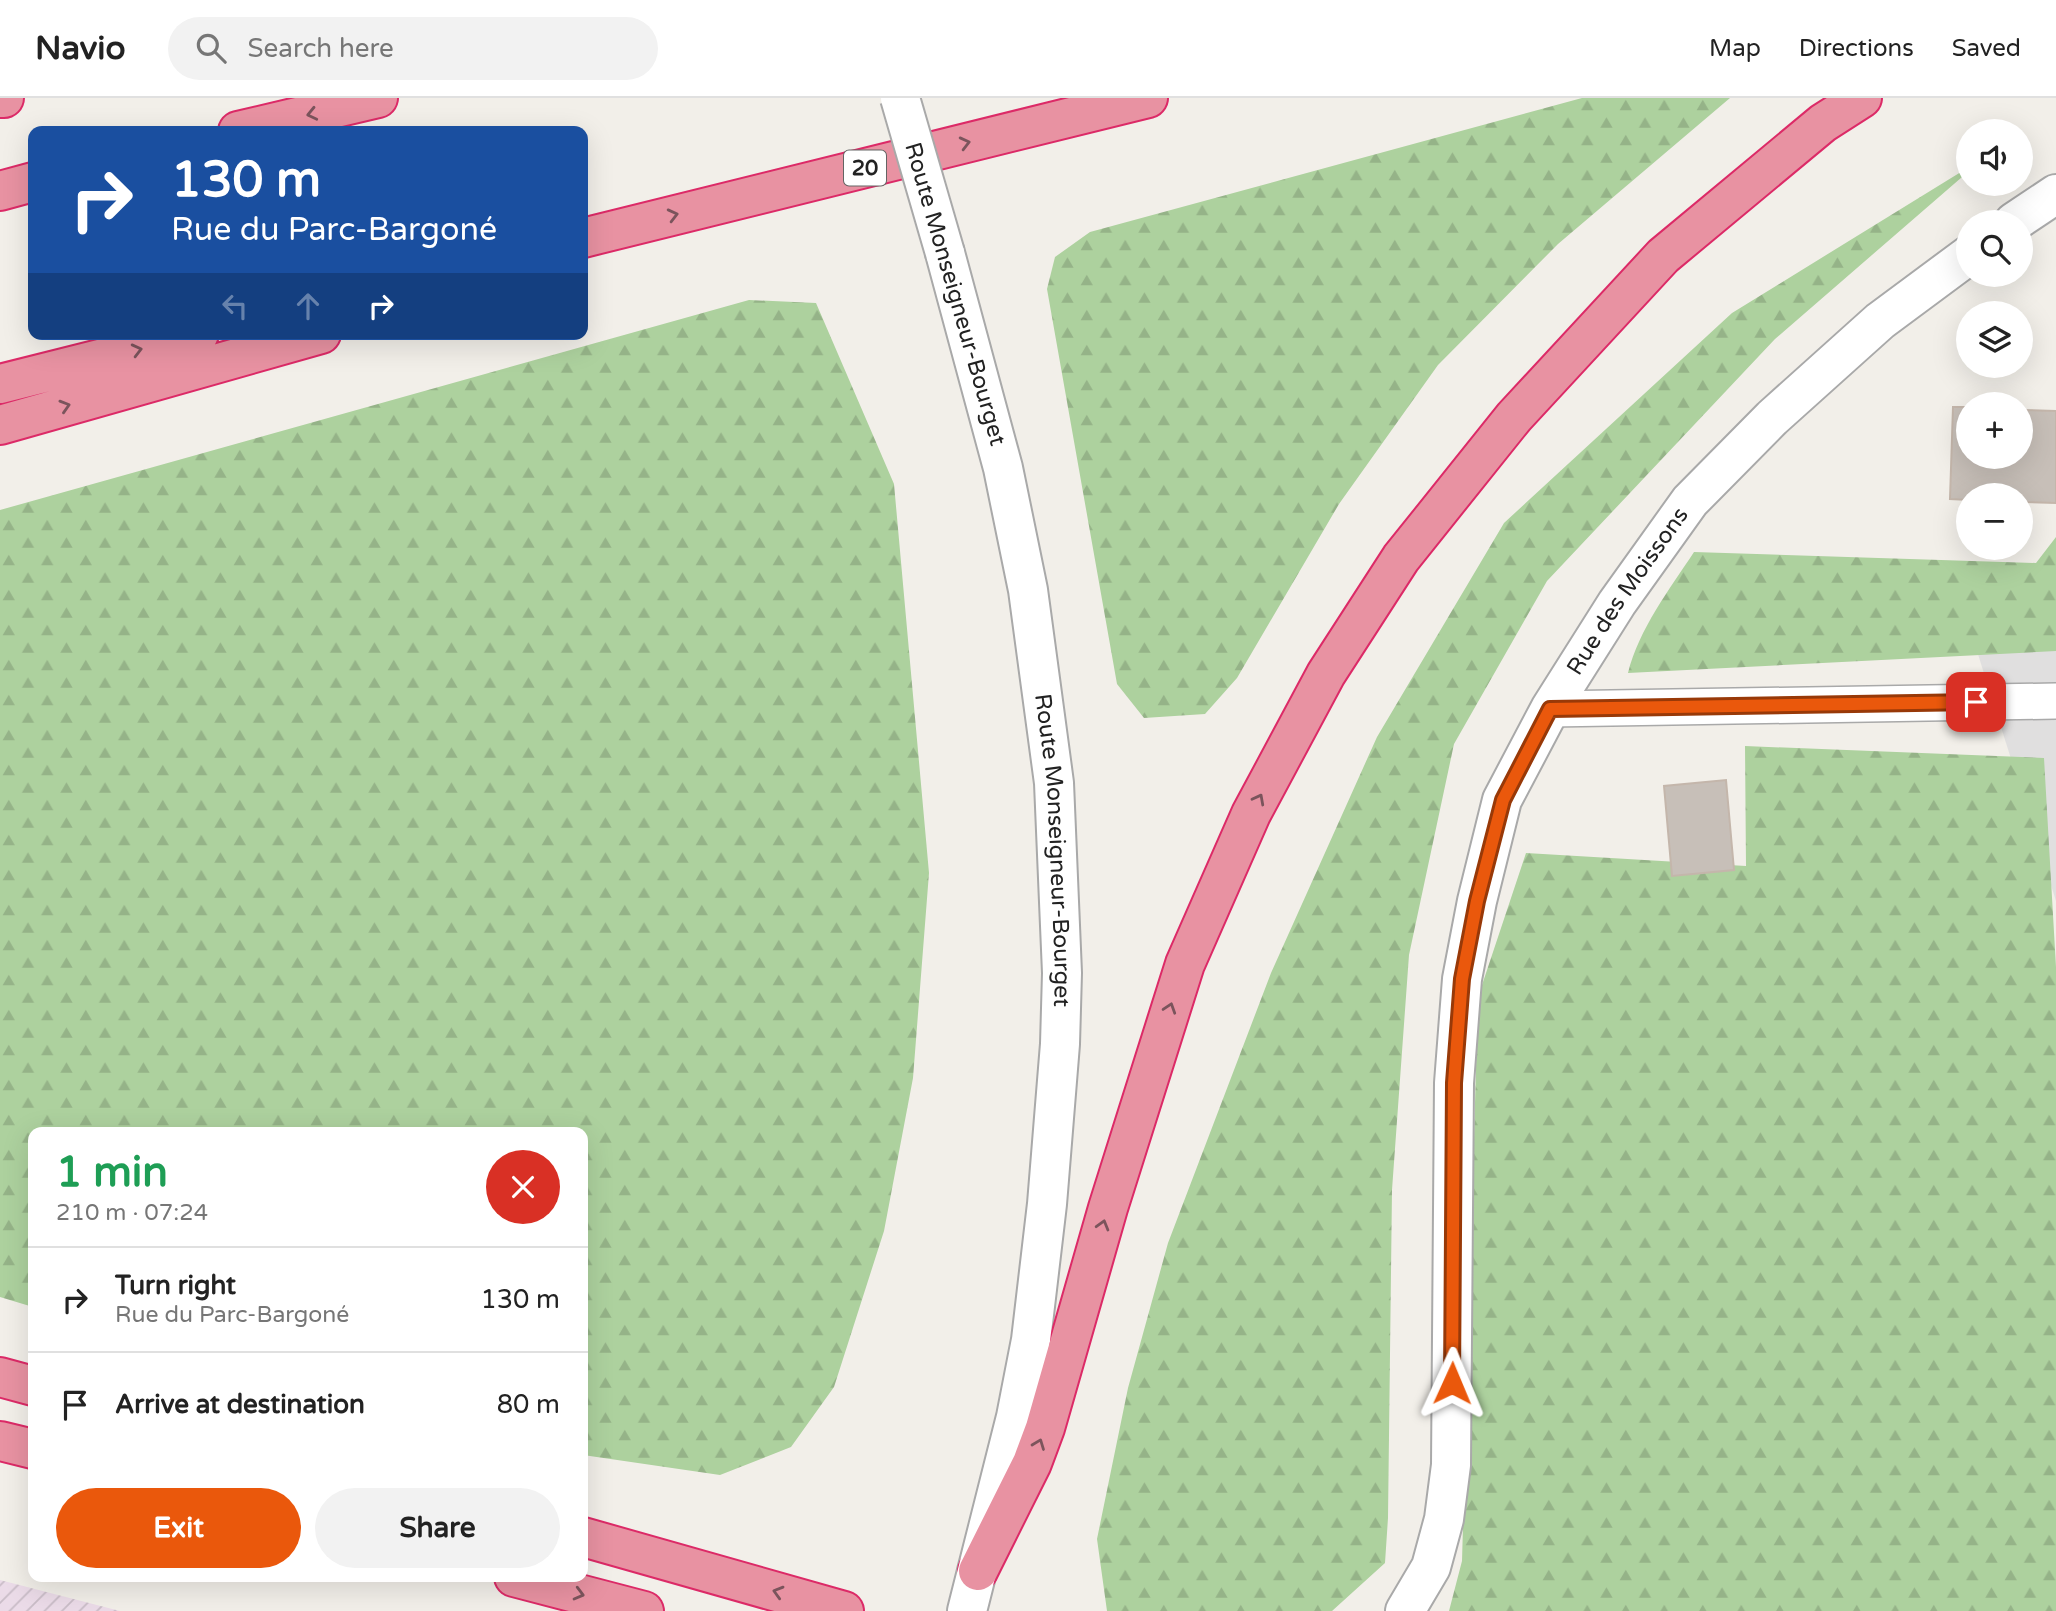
<!DOCTYPE html>
<meta charset="utf-8">
<style>
:root{--surface:#fff;--page:#f2f2f2;--text:#222;--muted:#767676;--line:#e0e0e0;--accent:#ea580c}
body{margin:0;font-family:"Varela Round",sans-serif;background:var(--page);color:var(--text);height:100vh;display:flex;flex-direction:column;font-size:26px;white-space:nowrap}
*{box-sizing:border-box;margin:0}
p{font-size:23px;color:var(--muted)}
.icon{flex:none;width:38px;height:38px;fill:none;stroke:currentColor;stroke-width:2;stroke-linecap:round;stroke-linejoin:round}
.map{position:relative;flex:1;overflow:hidden}
.drawer{position:absolute;left:28px;top:1029px;width:560px;height:455px;display:flex;flex-direction:column;background:var(--surface);border-radius:14px;box-shadow:0 7px 28px #0002}
.drawer>*{flex:none}
.banner{position:absolute;left:28px;top:28px;width:560px;height:214px;border-radius:14px;box-shadow:0 7px 28px #0002;background:#1a4fa0;color:#fff;overflow:hidden}
.tools{position:absolute;left:1956px;top:21px;display:grid;gap:14px}
.tools a{display:grid;place-items:center;width:77px;height:77px;border-radius:50%;background:var(--surface);box-shadow:0 7px 28px #0002;font-size:35px}
.pin{position:absolute;display:grid;place-items:center;width:60px;height:60px;color:#fff;margin:-30px;border-radius:14px;box-shadow:0 4px 10px #0006}
.me{position:absolute;width:77px;margin:-38px;rotate:1deg;stroke-linejoin:round;filter:drop-shadow(0 0 5px #0008)}
.turn{display:flex;align-items:center;gap:24px;height:147px;padding:0 28px;font-size:32px}
.turn .icon{width:91px;height:91px;stroke-width:2.5}
.turn b{display:block;font-size:49px;line-height:60px}
.lanes{display:flex;align-items:center;height:66px;padding:0 28px;background:#0003;justify-content:center;gap:35px;direction:ltr}
.lanes .off{opacity:.35}
.round{display:grid;place-items:center;flex:none;width:74px;height:74px;border-radius:37px;background:var(--page)}
.head{display:flex;align-items:center;justify-content:space-between;height:119px;padding:0 28px}
h1{font-size:42px;font-weight:700;line-height:52px;color:#1e9e55}
.cta{display:flex;gap:14px;margin-top:auto;padding:14px 28px}
.cta a{flex:1;height:80px;border-radius:42px;background:var(--accent);color:#fff;font-size:28px;font-weight:700;line-height:80px;text-align:center}
.cta a+a{background:var(--page);color:var(--text)}
ul{padding:0;list-style:none}
li{display:flex;align-items:center;gap:21px;height:105px;padding:0 28px;border-top:2px solid var(--line)}
li div{flex:1}
li b{display:block;font-size:26px}
li em{font-style:normal}
header{display:flex;align-items:center;gap:42px;box-sizing:border-box;height:98px;padding:0 35px;background:var(--surface);border-bottom:2px solid var(--line)}
header strong{font-size:33px}
nav{display:flex;gap:38px;margin-inline-start:auto;font-size:24px}
.search{width:490px;height:63px;background:var(--page);display:flex;align-items:center;gap:18px;box-sizing:border-box;padding:0 24px;border-radius:38px;color:var(--muted);font-size:26px}
.map>svg:first-child{display:block}
.residential{fill:#e0dfdf}
.industrial{fill:url(#industrial-furrows)}
.forest{fill:url(#forest-firs)}
.building{fill:#c7bfb8;stroke:#c4b6ab;stroke-width:2}
.lines{fill:none;stroke-linecap:round;stroke-linejoin:round}
.minor-casing{stroke:#a9a9a9;stroke-width:38}
.tertiary-casing{stroke:#a9a9a9;stroke-width:42}
.motorway-casing{stroke:#dc2a67;stroke-width:42}
.minor{stroke:#fff;stroke-width:35}
.tertiary{stroke:#fff;stroke-width:38}
.motorway{stroke:#e892a2;stroke-width:38}
.tertiary-bridge-casing{stroke:#a9a9a9;stroke-width:42;stroke-linecap:butt}
.tertiary-bridge{stroke:#fff;stroke-width:38}
.oneway{stroke:#7b545c}
.route-casing{stroke:#983908;stroke-width:18}
.route{stroke:#ea580c;stroke-width:12}
.labels{text-anchor:middle;dominant-baseline:central;stroke-width:6;stroke-linejoin:round;paint-order:stroke}
.shield{fill:#fff;stroke:#646464;stroke-width:2}
.shield-label{font-size:21px;font-weight:bold;fill:#222}
.street-label{font-size:23px;fill:#222;stroke:#fff}
</style>
<header>
<strong>Navio</strong>
<div class="search"><svg class="icon" aria-label="search" viewBox="0 0 24 24"><circle cx="10" cy="10" r="6"/><path d="M15 15l6 6"/></svg>Search here</div>
<nav><a>Map</a><a>Directions</a><a>Saved</a></nav>
</header>
<div class="map">
<svg width="2056" height="1513" viewBox="0 0 2056 1513">
<defs>
<pattern id="industrial-furrows" width="10" height="10" patternUnits="userSpaceOnUse" patternTransform="scale(1.75)"><rect width="10" height="10" fill="#ebdbe8"/><path d="M-1 1l2-2M0 10L10 0M9 11l2-2" fill="none" stroke="#c9bcc7"/></pattern>
<pattern id="forest-firs" width="22" height="20" patternUnits="userSpaceOnUse" patternTransform="scale(1.75)"><rect width="22" height="20" fill="#add19e"/><path d="M5 1l3.5 6h-7zM16 11l3.5 6h-7z" fill="#95b388"/></pattern>
</defs>
<rect width="100%" height="100%" fill="#f2efe9"/>
<path class="residential" d="M2056,488V803L1964,512Z"/>
<path class="industrial" d="M0,1482L120,1513H0Z"/>
<path class="forest" d="M1582,0H1730L1558,146L1438,267L1339,406L1237,580L1205,616L1144,620L1117,586L1047,191L1055,159L1090,134Z
M1969,69V73L1775,241L1547,483L1454,646L1409,857L1392,1092L1388,1420L1385,1465L1332,1513H1107L1097,1441L1128,1290L1168,1145L1271,875L1377,639L1504,425L1732,215Z
M749,202L816,205L894,386L929,775L913,980L884,1133L834,1289L791,1349L720,1377L583,1357V1034H33V1209L0,1199V412Z
M2056,439V553L1628,575C1639,531 1669,492 1694,454L2036,465Z
M1745,648L2044,660L2056,869V1513H1449L1462,1463L1478,899L1526,755L1746,768Z"/>
<path class="building" d="M1953,309H1969V359H2021V312L2056,313V405L2021,404V397H1969V402L1950,401Z
M1726,682L1734,772L1672,778L1664,688Z"/>
<g class="lines">
<g class="minor-casing">
<path id="minor" d="M1550,611L2056,603"/>
</g>
<g class="tertiary-casing">
<g id="tertiary">
<path d="M2014,124L2056,96"/>
<path id="s1" d="M945,155L1003,370L1028,492L1054,685L1062,875L1060,946L1047,1106L1031,1242L1016,1319L967,1513"/>
<path id="s2" d="M1405,1513L1431,1469L1444,1421L1451,1367L1454,985L1462,881L1477,803L1502,702L1550,611L1617,505L1690,403L1772,320L1880,223L1969,157"/>
</g>
</g>
<g class="motorway-casing">
<path id="motorway" d="M0,0H4
M238,33L378,0
M0,93L33,84
M583,140L1148,0
M0,286L199,236
M0,327L321,236
M0,1279L33,1288
M0,1343L33,1351
M583,1439L844,1513
M978,1473L1032,1365L1045,1330L1108,1110L1185,866L1251,716L1326,576L1401,460L1514,319L1663,158L1823,25L1862,0
M514,1479L644,1513"/>
</g>
<use href="#minor" class="minor"/>
<use href="#tertiary" class="tertiary"/>
<use href="#motorway" class="motorway"/>
<g class="tertiary-bridge-casing">
<path id="tertiary-bridge" d="M900,0L945,155"/>
</g>
<use href="#tertiary-bridge" class="tertiary-bridge"/>
</g>
<defs><path id="oneway-chevron" d="M-2-3.5L2.5 0L-2 3.5" fill="none" stroke-width="1.6" stroke-linecap="round" stroke-linejoin="round" transform="scale(1.75)"/></defs>
<g class="oneway">
<use href="#oneway-chevron" transform="translate(312 16) rotate(167)"/>
<use href="#oneway-chevron" transform="translate(965 45) rotate(-14)"/>
<use href="#oneway-chevron" transform="translate(673 117) rotate(-14)"/>
<use href="#oneway-chevron" transform="translate(137 252) rotate(-14)"/>
<use href="#oneway-chevron" transform="translate(65 308) rotate(-17)"/>
<use href="#oneway-chevron" transform="translate(1259 701) rotate(-62)"/>
<use href="#oneway-chevron" transform="translate(1170 910) rotate(-72)"/>
<use href="#oneway-chevron" transform="translate(1103 1127) rotate(-74)"/>
<use href="#oneway-chevron" transform="translate(1039 1346) rotate(-69)"/>
<use href="#oneway-chevron" transform="translate(778 1494) rotate(-164)"/>
<use href="#oneway-chevron" transform="translate(579 1496) rotate(15)"/>
</g>
<g class="lines">
<g class="route-casing">
<path id="route" d="M1452,1285L1454,985L1462,881L1477,803L1503,702L1550,611L1976,604"/>
</g>
<use href="#route" class="route"/>
</g>
<g class="labels">
<rect class="shield" x="844" y="52.5" width="42" height="35" rx="5"/>
<g class="shield-label">
<text x="865" y="70">20</text>
</g>
<g class="street-label">
<text transform="translate(955 196) rotate(74)">Route Monseigneur-Bourget</text>
<text stroke="none"><textPath href="#s2" startOffset="1069">Rue des Moissons</textPath></text>
<text stroke="none"><textPath href="#s1" startOffset="609">Route Monseigneur-Bourget</textPath></text>
</g>
</g>
</svg>
<div class="tools">
<a><svg class="icon" aria-label="sound" viewBox="0 0 24 24"><path d="M4 9h4l5-4v14l-5-4H4zM17 9q2 3 0 6"/></svg></a>
<a><svg class="icon" aria-label="search" viewBox="0 0 24 24"><circle cx="10" cy="10" r="6"/><path d="M15 15l6 6"/></svg></a>
<a><svg class="icon" aria-label="layers" viewBox="0 0 24 24"><path d="M12 4l9 5-9 5-9-5zM3 14l9 5 9-5"/></svg></a>
<a>+</a>
<a>−</a>
</div>
<div class="pin" style="left:1976px;top:604px;background:#d93025"><svg class="icon" aria-label="arrive" viewBox="0 0 24 24"><path d="M6 21V4h12l-3 4 3 4H6"/></svg></div>
<svg class="me" style="left:1452px;top:1285px" viewBox="-20 -20 40 40"><path d="M0-17L14 15 0 8-14 15z" fill="#ea580c" stroke="#fff" stroke-width="4"/></svg>
<div class="banner">
<div class="turn"><svg class="icon" aria-label="right" viewBox="0 0 24 24"><path d="M7 20v-9h11M14 6l5 5-5 5"/></svg><div><b>130 m</b>Rue du Parc-Bargoné</div></div>
<div class="lanes"><svg class="icon off" aria-label="left" viewBox="0 0 24 24"><path d="M17 20v-9H6M10 6l-5 5 5 5"/></svg><svg class="icon off" aria-label="ahead" viewBox="0 0 24 24"><path d="M12 20V5M6 11l6-6 6 6"/></svg><svg class="icon" aria-label="right" viewBox="0 0 24 24"><path d="M7 20v-9h11M14 6l5 5-5 5"/></svg></div>
</div>
<section class="drawer">
<div class="head"><div><h1>1 min</h1><p>210 m · 07:24</p></div><a class="round" style="background:#d93025;color:#fff"><svg class="icon" aria-label="close" viewBox="0 0 24 24"><path d="M6 6l12 12M18 6L6 18"/></svg></a></div>
<ul>
<li><svg class="icon" aria-label="right" viewBox="0 0 24 24"><path d="M7 20v-9h11M14 6l5 5-5 5"/></svg><div><b>Turn right</b><p>Rue du Parc-Bargoné</p></div><em>130 m</em></li>
<li><svg class="icon" aria-label="arrive" viewBox="0 0 24 24"><path d="M6 21V4h12l-3 4 3 4H6"/></svg><div><b>Arrive at destination</b></div><em>80 m</em></li>
</ul>
<div class="cta"><a>Exit</a><a>Share</a></div>
</section>
</div>
